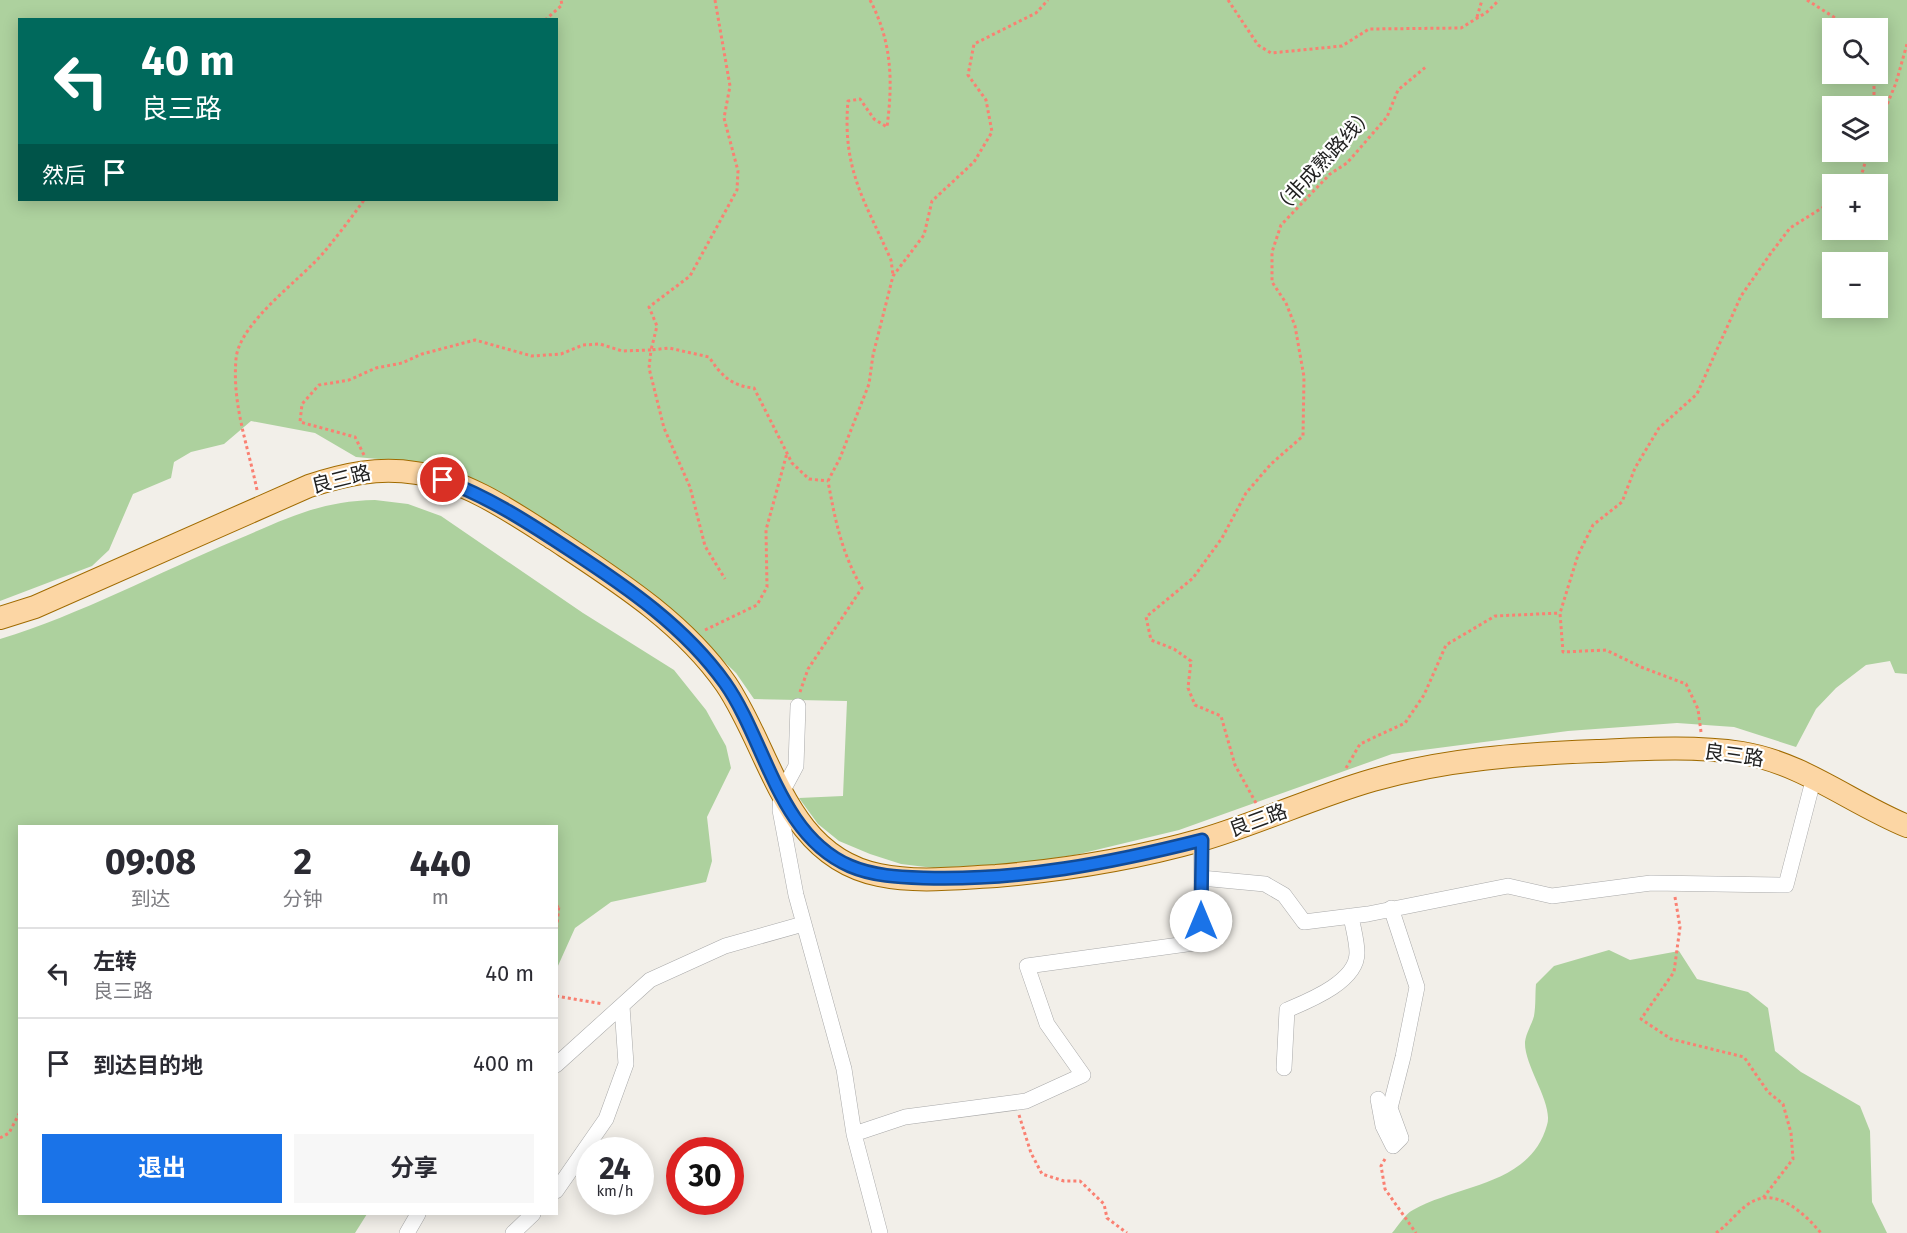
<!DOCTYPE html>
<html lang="zh">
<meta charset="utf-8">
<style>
:root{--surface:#fff;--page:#f7f7f7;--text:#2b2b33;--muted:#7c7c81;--line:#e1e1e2;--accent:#1a73e8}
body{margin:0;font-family:"Fira Sans","Noto Sans SC",sans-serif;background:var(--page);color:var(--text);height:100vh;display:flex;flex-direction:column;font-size:22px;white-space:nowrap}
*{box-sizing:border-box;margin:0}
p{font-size:20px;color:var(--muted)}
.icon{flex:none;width:33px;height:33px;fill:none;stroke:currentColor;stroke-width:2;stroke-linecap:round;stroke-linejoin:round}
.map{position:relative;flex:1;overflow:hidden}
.sheet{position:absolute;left:18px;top:825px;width:540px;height:390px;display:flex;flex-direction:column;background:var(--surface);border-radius:0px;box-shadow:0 3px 15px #0003}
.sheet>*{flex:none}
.guide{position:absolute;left:18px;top:18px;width:540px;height:183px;border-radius:0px;box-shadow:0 3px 15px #0003;background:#00695c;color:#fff;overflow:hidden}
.buttons{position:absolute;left:1822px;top:18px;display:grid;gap:12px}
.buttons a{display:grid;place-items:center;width:66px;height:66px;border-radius:0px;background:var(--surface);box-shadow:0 3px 15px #0003;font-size:30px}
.speed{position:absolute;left:576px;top:1137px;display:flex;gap:12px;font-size:30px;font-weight:700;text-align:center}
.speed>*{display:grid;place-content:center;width:78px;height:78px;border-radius:50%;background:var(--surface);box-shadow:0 3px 15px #0003;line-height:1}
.speed small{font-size:15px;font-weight:400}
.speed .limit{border:9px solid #d22;background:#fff;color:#111}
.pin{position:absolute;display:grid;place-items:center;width:51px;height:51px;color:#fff;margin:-26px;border:3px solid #fff;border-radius:50%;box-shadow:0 2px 6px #0007}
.me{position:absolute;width:66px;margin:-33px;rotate:0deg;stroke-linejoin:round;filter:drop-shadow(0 0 4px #0008)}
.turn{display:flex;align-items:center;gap:21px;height:126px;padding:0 24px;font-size:27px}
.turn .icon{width:78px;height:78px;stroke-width:2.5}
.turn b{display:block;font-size:42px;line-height:51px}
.then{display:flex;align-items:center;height:57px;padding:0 24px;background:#0003;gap:12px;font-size:22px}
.eta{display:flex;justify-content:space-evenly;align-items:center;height:102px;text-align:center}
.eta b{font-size:36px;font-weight:700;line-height:42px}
.primary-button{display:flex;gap:12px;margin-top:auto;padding:12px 24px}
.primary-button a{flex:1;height:69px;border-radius:0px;background:var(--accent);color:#fff;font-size:24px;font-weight:700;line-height:69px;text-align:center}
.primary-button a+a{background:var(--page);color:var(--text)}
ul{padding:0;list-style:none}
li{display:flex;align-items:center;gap:18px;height:90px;padding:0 24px;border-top:2px solid var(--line)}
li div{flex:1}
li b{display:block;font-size:22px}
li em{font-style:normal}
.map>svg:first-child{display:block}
.forest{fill:#add19e;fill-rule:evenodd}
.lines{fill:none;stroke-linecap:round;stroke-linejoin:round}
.minor-casing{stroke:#a9a9a9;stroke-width:16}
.primary-casing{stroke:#a06b00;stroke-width:24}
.path{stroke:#fa8072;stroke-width:3;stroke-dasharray:3 3;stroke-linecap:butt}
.minor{stroke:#fff;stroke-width:15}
.primary{stroke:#fcd6a4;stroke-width:22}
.route-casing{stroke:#114b97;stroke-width:15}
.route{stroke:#1a73e8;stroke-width:10}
.labels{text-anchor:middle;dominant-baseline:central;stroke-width:4.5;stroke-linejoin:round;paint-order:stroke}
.street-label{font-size:20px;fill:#222;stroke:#fff}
</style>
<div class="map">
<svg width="1907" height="1233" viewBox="0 0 1907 1233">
<rect width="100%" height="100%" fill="#f2efe9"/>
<path class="forest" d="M0,0H1907V674L1895,673L1890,661L1866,665L1836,688L1816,709L1796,747L1734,727L1677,723L1568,731L1392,754L1179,830L1075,855L1017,864L969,866L934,868L901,864L870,854L839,841L818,824L799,798L843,796L847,701L754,699L736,673L690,629L411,462L356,457L315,433L251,421L224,444L191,452L174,462L171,478L133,494L109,550L92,566L0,601ZM20,20H556V200H20ZM1833,28H1878V74H1833ZM1833,106H1878V152H1833ZM1833,184H1878V230H1833ZM1833,262H1878V308H1833Z
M375,500L408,504L441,516L583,613L674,670L706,710L726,746L731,768L707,817L712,861L706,882L611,902L575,928L557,968L556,826H20V1214H367L355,1233H0V639C82,614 157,573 236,540C286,519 319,501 375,500Z
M1609,950L1630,960L1679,951L1697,979L1748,992L1768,1008L1775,1051L1801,1072L1860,1106L1870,1131L1872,1202L1887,1233H1392C1398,1226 1405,1214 1413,1210C1459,1184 1530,1186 1547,1125C1554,1104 1524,1066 1525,1042C1526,1033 1532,1024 1534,1016C1536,1005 1535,994 1536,984L1554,966Z"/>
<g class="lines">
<g class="minor-casing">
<path id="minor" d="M798,706L796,766L781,794L780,810L796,895L844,1069L854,1134L905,1117L1026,1101L1083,1075L1047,1024L1027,966L1194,943L1201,921V840
M1201,878L1265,884L1284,895L1304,922L1368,914L1508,886L1552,896L1651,883L1786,885L1814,777
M556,1065L650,980L725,946L803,924
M1284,1068L1287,1010C1308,1001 1357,982 1357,953C1357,941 1353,928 1351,916
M1378,1099L1383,1126L1393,1146L1401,1138L1390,1108L1403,1057L1417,987L1391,908
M854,1134L880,1233
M556,1191L606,1119L626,1064L622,1006
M407,1233L418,1214
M513,1233L533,1214"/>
</g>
<g class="primary-casing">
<path id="primary" d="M0,618L35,607L309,486C346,474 378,467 416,473C466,480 512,512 554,539C616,580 683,622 726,684C772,752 785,856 879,875C916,883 958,878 996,876C1066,870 1134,859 1201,840C1259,823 1314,797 1373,780C1446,759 1521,754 1597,751C1645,749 1694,746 1742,753C1803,763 1851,803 1907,826"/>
</g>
<path class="path" d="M715,0L730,86L724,118L738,171L737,190L690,276L649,307L657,326L651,350L669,348L709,357C721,375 731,386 754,388L792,463L809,479L828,481
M870,0C892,42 893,81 887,127L874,119L860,99L848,101C842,170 865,201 891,260L893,275
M1228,0L1258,45L1271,53L1342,46L1369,29L1461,28L1487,12L1499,0
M1807,0L1851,28
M1477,17L1482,0
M545,20L562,5L561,0
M1874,74V106
M1878,126L1896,83L1907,44
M1859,184L1868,152
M364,455L355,437L300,422L302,404L319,385L349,380L376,368L402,363L422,354L475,340L532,356L561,354L583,345L600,344L622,351L651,350L649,368L664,428L690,487L705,546L725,579
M828,481L840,458L869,384L873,355L893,276L924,235L932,201L974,162L992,132L986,100L968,75L974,44L1036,13L1048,0
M257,490C248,446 232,405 236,359C239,322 302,279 325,251C338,235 352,217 364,200
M705,630L757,605L767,587L766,530L787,453
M800,692L808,669L862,588C842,554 835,520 828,481
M1701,732L1698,709L1686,684L1641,667L1606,650L1563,652L1560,613L1578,555L1593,525L1622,502L1635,468L1659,428L1697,394L1741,296L1771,253L1790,228L1833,201
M1346,768L1360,744L1405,723L1424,695L1446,645L1495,616L1560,613
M1256,803L1235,765L1221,716L1195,705L1188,688L1191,661L1174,649L1151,640L1146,617L1193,578L1222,538L1246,493L1271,464L1303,436L1304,377L1295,326L1286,303L1272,282V252L1281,225L1330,174L1347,163L1387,117L1398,90L1427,66
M1675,897L1680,927L1674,972L1641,1019L1671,1039L1744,1057L1768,1092L1783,1104L1791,1133L1793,1159L1763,1198
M556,907L559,905L556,933
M556,996L603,1004
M1019,1115L1031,1153L1042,1174L1064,1181H1080L1104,1204L1107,1218L1127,1233
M0,1138L9,1133L20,1112
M1385,1159L1381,1166L1385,1189L1416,1233
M1716,1233C1728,1225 1736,1213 1747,1205C1774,1184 1804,1213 1821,1233"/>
<use href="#minor" class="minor"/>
<use href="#primary" class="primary"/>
</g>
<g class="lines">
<g class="route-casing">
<path id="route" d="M443,480C489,497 529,523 570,550C627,587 685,627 725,683C766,741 778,835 850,866C873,876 899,877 924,878C1018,881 1111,863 1202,840L1201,921"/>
</g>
<use href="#route" class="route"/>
</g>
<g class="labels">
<g class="street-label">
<text transform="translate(1323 161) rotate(-47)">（非成熟路线）</text>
<text transform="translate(341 479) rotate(-14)">良三路</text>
<text transform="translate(1734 755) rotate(8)">良三路</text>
<text transform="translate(1258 820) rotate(-20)">良三路</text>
</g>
</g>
</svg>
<div class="buttons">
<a><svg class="icon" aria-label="search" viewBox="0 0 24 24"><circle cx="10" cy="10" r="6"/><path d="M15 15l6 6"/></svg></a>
<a><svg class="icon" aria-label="layers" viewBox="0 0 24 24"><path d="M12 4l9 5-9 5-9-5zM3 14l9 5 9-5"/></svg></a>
<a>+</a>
<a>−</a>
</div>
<div class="speed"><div>24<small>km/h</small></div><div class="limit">30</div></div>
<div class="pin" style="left:443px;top:480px;background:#d93025"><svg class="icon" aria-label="arrive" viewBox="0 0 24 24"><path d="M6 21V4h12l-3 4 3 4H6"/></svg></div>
<svg class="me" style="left:1201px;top:921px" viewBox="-20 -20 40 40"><circle r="19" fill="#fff"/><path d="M0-13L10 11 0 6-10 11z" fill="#1a73e8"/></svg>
<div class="guide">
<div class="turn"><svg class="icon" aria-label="left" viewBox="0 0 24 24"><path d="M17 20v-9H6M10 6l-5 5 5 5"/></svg><div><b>40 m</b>良三路</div></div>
<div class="then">然后<svg class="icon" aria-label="arrive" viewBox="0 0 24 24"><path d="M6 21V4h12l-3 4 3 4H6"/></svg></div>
</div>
<section class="sheet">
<div class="eta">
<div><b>09:08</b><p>到达</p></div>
<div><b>2</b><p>分钟</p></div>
<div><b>440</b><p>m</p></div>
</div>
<ul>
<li><svg class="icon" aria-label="left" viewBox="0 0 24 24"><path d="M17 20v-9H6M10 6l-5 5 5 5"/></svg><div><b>左转</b><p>良三路</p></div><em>40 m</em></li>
<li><svg class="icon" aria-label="arrive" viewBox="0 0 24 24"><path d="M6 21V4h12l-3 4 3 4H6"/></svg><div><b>到达目的地</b></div><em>400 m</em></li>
</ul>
<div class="primary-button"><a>退出</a><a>分享</a></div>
</section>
</div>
